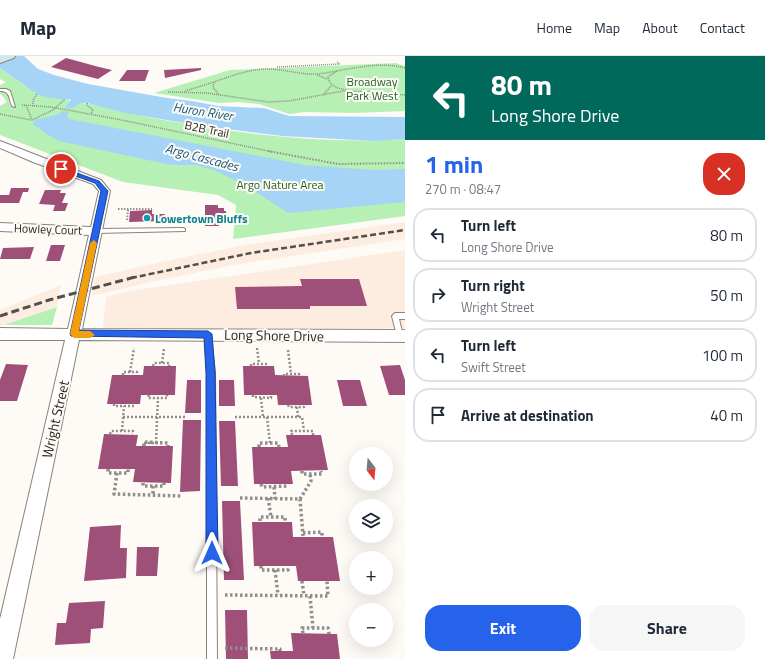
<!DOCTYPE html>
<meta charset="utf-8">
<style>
:root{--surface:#fff;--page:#f6f6f7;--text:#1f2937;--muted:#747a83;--line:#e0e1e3;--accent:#2563eb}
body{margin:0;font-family:"Titillium Web",sans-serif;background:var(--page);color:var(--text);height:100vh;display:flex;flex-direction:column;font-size:15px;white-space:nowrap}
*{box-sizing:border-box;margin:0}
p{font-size:13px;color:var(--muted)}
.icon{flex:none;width:22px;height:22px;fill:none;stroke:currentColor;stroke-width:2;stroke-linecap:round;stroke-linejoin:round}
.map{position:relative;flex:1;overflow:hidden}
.drawer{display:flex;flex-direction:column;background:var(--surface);width:360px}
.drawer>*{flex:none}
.guide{background:#00695c;color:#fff;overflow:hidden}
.needle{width:26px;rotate:164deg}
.buttons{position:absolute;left:349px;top:391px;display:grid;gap:8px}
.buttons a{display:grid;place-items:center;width:44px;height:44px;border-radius:50%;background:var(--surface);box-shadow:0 4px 16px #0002;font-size:20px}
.pin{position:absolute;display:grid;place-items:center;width:34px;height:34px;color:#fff;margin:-17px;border:2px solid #fff;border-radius:50%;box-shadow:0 1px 4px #0007}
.me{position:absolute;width:44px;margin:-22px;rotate:0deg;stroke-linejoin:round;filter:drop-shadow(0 0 3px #0008)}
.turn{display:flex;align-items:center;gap:14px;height:84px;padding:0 20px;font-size:18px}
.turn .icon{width:52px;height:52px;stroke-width:2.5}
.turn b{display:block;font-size:28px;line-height:34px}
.round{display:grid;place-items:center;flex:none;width:42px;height:42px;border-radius:16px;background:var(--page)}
.summary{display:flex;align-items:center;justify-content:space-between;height:68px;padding:0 20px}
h1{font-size:24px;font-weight:700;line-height:30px;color:var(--accent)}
.action{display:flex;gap:8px;margin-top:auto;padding:8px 20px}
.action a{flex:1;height:46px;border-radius:16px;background:var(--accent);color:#fff;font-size:16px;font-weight:700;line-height:46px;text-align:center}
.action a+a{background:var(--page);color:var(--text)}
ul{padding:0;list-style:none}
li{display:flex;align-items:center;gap:12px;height:54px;margin:0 8px 6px;padding:0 12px;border:2px solid var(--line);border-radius:16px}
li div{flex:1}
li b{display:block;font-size:15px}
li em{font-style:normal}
header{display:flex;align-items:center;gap:24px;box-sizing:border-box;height:56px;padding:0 20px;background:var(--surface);border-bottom:1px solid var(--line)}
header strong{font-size:19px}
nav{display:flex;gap:22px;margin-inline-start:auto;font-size:14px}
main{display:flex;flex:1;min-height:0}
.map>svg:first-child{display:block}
.built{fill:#fdede0}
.green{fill:#b6f0b4}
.water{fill:#a5d4f7}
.building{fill:#9e5078}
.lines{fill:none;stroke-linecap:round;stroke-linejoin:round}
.service-casing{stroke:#8b827b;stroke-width:2}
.minor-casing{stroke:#8b827b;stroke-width:2}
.secondary-casing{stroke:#8b827b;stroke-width:2}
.path-far3{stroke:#918d8a;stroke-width:1.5;stroke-dasharray:1 1;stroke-linecap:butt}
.path-far2{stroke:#918d8a;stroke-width:2;stroke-dasharray:1.5 1.5;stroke-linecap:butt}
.path-far1{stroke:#918d8a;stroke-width:2.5;stroke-dasharray:2 2;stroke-linecap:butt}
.path{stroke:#918d8a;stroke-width:3.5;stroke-dasharray:2.5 2.5;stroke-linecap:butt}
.service{fill:#fff;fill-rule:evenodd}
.minor{fill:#fff;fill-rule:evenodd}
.secondary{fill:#cbebf1;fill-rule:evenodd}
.rail-far1{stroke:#534f4c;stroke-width:2.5;stroke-dasharray:6 3;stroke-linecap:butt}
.rail{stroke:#534f4c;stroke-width:3;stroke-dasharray:8 4;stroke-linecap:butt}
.route{fill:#2563eb;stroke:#184099}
.slow{fill:#f59e0b}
.culture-dot{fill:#0f9aa8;stroke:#fefbf7;stroke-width:1.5}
.labels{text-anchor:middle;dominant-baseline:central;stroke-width:4;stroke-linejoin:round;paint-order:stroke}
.far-park-label{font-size:12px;fill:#206223;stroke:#fefbf7}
.far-street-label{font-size:12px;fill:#292522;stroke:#fefbf7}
.far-culture-label{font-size:12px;font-weight:bold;fill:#0d838f;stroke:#fefbf7;text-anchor:start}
.far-water-label{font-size:13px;font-style:italic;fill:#18567b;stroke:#fefbf7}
.street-label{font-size:14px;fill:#292522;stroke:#fefbf7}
</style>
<header>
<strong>Map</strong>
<nav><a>Home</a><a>Map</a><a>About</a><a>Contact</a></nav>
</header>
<main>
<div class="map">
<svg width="405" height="603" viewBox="0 0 405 603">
<rect width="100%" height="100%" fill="#fefbf7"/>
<path class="built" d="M405,166V183L233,209L155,225L92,240L95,221L170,204L245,189Z
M405,194V272H103L106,241L129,235Z
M61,229L57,251L4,269L0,270V254Z"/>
<path class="green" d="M396,7L405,10V55L353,57L305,56L289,58L259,48L238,46L219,47L154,37L230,14Z
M0,12L24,29L79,48C94,46 110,53 124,56C144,61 166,64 187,68C257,80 334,88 405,83V160L233,183L236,149L218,139L123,126L0,79V50L7,46L0,37V29L6,26L0,23Z
M57,251L52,269H4Z"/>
<path class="water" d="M0,0H24L38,13L54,19L88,28L167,42L192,45L218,50L264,52L289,60L405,61V83L374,85L282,80L202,70L125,57L87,47L79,48L71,53L65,52L71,44L44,41L37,38L0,12Z
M63,55L69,56L67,60L69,63L305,109L373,114L405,113V146L288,157L250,132L216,115L196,109H171L59,85L46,78L33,68L35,64L56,59Z"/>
<path class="building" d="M66,2L99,11L112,14L98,23L51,11Z
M201,12V14L165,22L164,14Z
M127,14H149L145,25H119Z
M11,132H29L28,136H23L19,147H0V139H9Z
M45,134H61L60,137H66L62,147H68L65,155H53L55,149L39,148Z
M205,149H218V152H224V155H226L227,162H218L219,170H205Z
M152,154V158H165L164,165L129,166L130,155Z
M51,189H65L60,205H46Z
M34,191L30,203H0L3,192Z
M300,223H359L367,250H310V253H237L235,231L302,230Z
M6,308L28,309L17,345H0V324Z
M400,309L405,324V339H389L380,310Z
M144,310H176L175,339H141L140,348H107L112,319H143Z
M243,310H274L275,319L308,320L312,349H278L277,339H244Z
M187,324H201V357H185Z
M219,324H234L235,350H219Z
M337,324H360L367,350H343Z
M183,364H201L200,435L180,436Z
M219,365H235L238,430H221Z
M104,378L138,379L136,390H173L171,427L133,426L135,413H98Z
M286,379H321L328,414L291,415L293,428H254L252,391H288Z
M222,445H240L244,524H224Z
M252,466H292L293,481H333L340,525H298L296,510H254Z
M121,469L120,492H127L126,522L84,525L90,471Z
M137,491H159L157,520H136Z
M105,545L103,572L91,573L90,587L55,589L57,567H66L69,547Z
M225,554H247L248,603H226Z
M291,577L337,578L340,603H271L270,595H293Z"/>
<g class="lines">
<g class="service-casing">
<path id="service" d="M0,33H6L10,35L15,51L12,50C9,42 10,35 0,35Z
M183,172L185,173V175L96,177L93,175L96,173Z
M395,257H405V263H399L403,280L402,282H398L397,280L392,260Z
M208,275L211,278L215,317L217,603H207V317L205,278Z"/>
</g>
<g class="minor-casing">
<path id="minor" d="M0,85L101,124L110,135L82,273L405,274V286L79,284L13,603H0V563L65,284H0V272L68,273L89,179L0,175V167L91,171L99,135L93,128L33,106L0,92Z"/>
</g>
<g class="secondary-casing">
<path id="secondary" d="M0,0H15L14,2L0,7Z"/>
</g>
<path class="path-far3" d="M277,11L339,8L337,5
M337,15L328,21L330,27L337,32L347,34
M317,19L327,23
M185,35L214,26
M168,36L207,37L268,46L289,45L343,35L374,36L405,39
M324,38L332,29
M219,39L213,31L214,26C231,20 249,13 268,13C284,13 301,19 317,18C345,15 376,4 405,12
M87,47V49L93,54L91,58
M22,49L51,51L122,64L273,96
M26,49L32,64L53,54L65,43
M33,50V44L37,38
M0,58L31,64"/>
<path class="path-far2" d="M268,95L338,108L405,107
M118,153H152
M127,164L128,153"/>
<path class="path-far1" d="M257,292L259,308
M288,294L291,318
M162,307L164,292
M153,310L154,307H169V310
M251,310V308H267V310
M130,316L134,292
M123,319V316H137V319
M284,320V318H299V320
M149,339L148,342H167V339
M253,339V341L271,342V339
M261,342L263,361
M114,348V350H134V348
M288,349L289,351H304V349
M297,351L298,361
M123,361H186
M235,361H302L304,375
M267,361L270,387
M122,375L124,350
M110,378L111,375H133L132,378
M292,379L291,375H313V379
M144,387H161
M156,387L158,342"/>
<path class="path" d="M144,390V386L168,387V390
M259,391V387H278L279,391
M108,413V417H128V413
M302,415V418H322L321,415
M117,417L114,438L182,440
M143,427V430H164V427
M261,428L262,431L287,430L286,428
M153,430V439
M274,431L275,443
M240,442L300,443L303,480
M268,442L271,461
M300,443L311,425L310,418
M260,465V461H285V465
M303,477L322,476V481
M261,510V514H288V510
M275,514L278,539
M302,525L304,540
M225,539L328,540L327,525
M310,540L313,572
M303,577L302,572H328L329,578
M225,592L280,593V595"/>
<use href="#service" class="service"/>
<use href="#minor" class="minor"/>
<use href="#secondary" class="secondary"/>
<path class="rail-far1" d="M131,222L251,197L405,174"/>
<path class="rail" d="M0,260L49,244L135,221"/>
</g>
<path class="route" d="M59,112H63L99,125L108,135L79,274L208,275L212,278L215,317L218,497L216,501L212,503L208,501L206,497V317L204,282L71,280L70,278L101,135L95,127L59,114Z"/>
<path class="slow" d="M94,184L97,187L79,275H90L95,279L90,282H74L70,278L90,187Z"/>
<circle class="culture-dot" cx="147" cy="162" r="4"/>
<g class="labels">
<g class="far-park-label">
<text x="372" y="25">Broadway<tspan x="372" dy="14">Park West</tspan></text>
<text x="280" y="128">Argo Nature Area</text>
</g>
<g class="far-street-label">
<text transform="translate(207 73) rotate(12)">B2B Trail</text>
<text transform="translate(48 173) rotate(2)">Howley Court</text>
</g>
<g class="far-culture-label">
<text x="155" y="162">Lowertown Bluffs</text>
</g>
<g class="far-water-label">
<text transform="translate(203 55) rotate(9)">Huron River</text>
<text transform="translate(202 101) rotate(15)">Argo Cascades</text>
</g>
<g class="street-label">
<text transform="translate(274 279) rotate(1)">Long Shore Drive</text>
<text transform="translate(55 363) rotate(-77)">Wright Street</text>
</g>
</g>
</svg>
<div class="buttons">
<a><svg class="needle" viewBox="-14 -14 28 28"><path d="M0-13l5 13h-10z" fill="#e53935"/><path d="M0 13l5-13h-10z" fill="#747a83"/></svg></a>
<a><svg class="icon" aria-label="layers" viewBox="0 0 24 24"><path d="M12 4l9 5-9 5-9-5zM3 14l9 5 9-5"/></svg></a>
<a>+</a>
<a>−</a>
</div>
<div class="pin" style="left:61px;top:113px;background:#d93025"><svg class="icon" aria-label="arrive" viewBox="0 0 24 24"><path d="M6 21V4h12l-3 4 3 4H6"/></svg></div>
<svg class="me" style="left:212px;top:497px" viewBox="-20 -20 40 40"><path d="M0-17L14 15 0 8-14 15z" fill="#2563eb" stroke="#fff" stroke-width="4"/></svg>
</div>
<section class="drawer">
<div class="guide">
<div class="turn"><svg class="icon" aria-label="left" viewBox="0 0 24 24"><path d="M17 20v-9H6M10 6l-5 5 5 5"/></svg><div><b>80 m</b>Long Shore Drive</div></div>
</div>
<div class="summary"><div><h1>1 min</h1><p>270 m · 08:47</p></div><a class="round" style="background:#d93025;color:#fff"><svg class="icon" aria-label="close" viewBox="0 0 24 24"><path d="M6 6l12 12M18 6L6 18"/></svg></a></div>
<ul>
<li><svg class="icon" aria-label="left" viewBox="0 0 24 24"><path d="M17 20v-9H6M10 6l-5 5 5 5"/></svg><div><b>Turn left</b><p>Long Shore Drive</p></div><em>80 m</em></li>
<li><svg class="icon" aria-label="right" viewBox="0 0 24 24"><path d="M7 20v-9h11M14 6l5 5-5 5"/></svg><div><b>Turn right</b><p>Wright Street</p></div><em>50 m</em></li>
<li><svg class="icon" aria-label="left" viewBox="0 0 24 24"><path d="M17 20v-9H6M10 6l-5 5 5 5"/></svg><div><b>Turn left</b><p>Swift Street</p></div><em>100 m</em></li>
<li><svg class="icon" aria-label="arrive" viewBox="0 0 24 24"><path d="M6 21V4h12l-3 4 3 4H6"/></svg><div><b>Arrive at destination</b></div><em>40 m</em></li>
</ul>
<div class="action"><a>Exit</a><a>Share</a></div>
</section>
</main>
